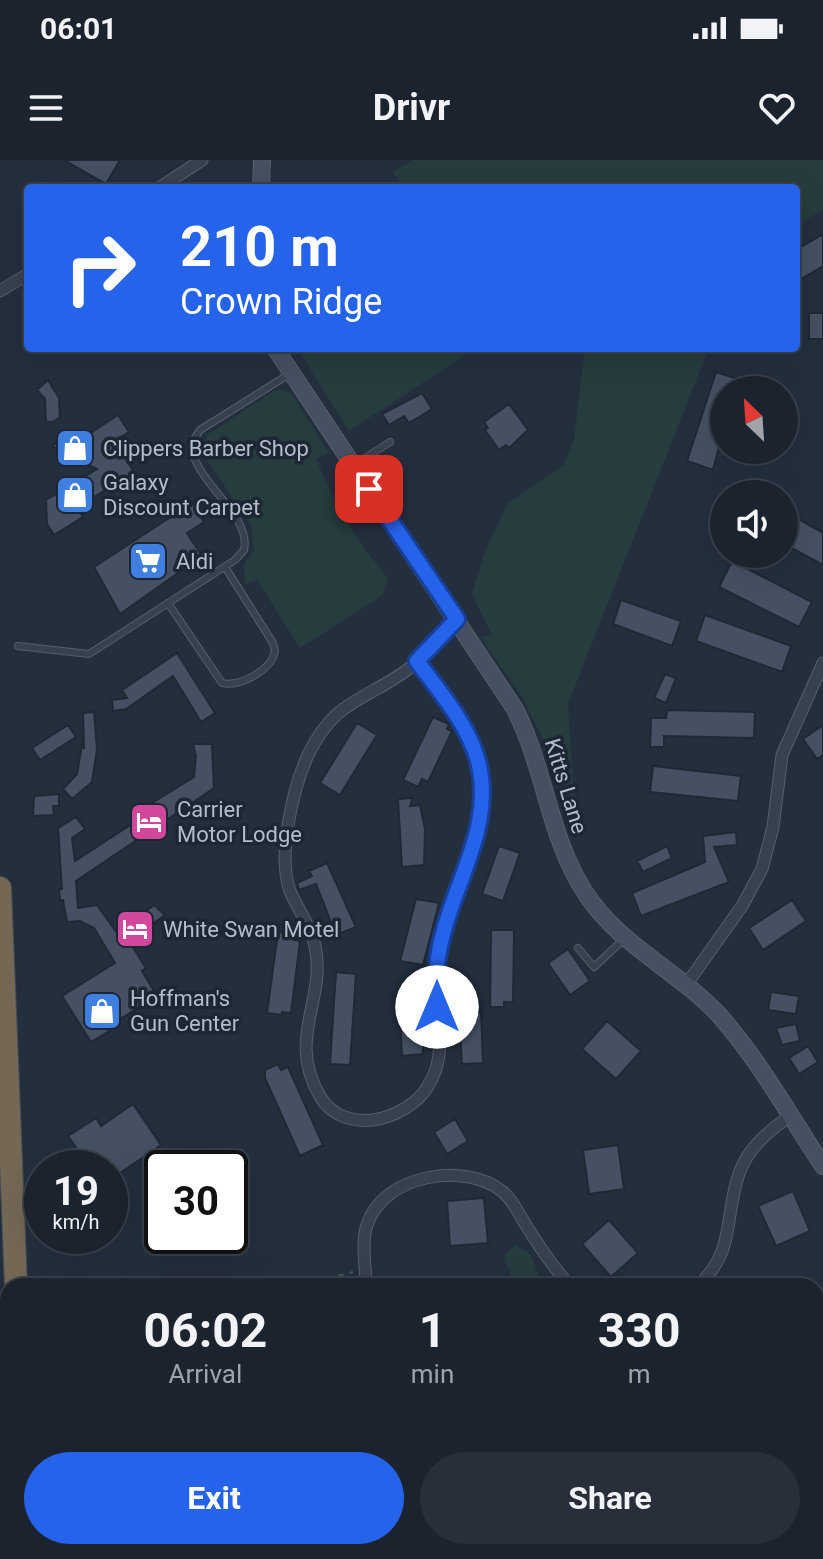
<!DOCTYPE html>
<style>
:root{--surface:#1b232e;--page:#282f3a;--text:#f1f3f6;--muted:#a0a4aa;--line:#39404a;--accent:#2563eb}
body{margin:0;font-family:Roboto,sans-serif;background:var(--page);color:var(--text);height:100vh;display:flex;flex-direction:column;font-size:30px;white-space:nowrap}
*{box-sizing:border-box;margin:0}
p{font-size:26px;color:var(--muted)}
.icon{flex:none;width:44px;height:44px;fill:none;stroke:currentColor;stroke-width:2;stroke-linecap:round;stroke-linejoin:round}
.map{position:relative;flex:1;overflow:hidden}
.panel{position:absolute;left:0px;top:1118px;width:824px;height:282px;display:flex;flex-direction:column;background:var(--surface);border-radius:24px 24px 0 0;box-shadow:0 8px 32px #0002,0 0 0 2px var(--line)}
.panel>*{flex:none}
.banner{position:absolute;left:24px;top:24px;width:776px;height:168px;border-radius:8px;box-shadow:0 8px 32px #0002,0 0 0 2px var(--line);background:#2563eb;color:#fff;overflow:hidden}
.needle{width:52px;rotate:335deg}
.fabs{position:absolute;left:710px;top:216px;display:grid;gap:16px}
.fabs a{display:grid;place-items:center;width:88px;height:88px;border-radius:50%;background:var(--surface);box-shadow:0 8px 32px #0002,0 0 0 2px var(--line);font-size:40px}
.speed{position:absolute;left:24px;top:990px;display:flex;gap:16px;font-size:40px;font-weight:700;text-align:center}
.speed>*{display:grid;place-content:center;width:104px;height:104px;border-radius:50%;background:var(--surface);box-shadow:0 8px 32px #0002,0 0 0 2px var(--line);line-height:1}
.speed small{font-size:20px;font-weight:400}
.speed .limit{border:4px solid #111;border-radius:12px;background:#fff;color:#111}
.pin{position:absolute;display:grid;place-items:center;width:68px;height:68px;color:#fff;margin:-34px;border-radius:16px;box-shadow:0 4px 12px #0006}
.me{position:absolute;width:88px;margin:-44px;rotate:0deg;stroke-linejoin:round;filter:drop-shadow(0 0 6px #0008)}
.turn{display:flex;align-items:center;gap:28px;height:168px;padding:0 24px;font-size:36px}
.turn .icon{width:104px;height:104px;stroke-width:2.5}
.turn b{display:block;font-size:56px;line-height:68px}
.eta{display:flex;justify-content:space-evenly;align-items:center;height:136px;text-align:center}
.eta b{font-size:48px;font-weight:700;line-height:56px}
.cta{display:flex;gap:16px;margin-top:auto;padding:16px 24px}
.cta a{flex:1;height:92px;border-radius:48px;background:var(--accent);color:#fff;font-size:32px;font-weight:700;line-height:92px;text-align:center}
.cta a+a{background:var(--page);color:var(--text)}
.status{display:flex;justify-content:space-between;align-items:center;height:56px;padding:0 40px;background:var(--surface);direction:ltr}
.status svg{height:22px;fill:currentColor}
header{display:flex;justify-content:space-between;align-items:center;height:104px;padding:0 24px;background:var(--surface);font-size:36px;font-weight:700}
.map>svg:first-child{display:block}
.green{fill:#263c3f}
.building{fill:#455162;stroke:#1f2835;stroke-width:2}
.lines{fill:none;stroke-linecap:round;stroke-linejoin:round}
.lane-casing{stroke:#565f6c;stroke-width:8}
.street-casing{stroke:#565f6c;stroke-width:13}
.secondary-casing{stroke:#565f6c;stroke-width:18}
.highway-casing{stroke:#434c59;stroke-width:24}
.path{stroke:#44595c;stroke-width:2;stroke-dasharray:6 6;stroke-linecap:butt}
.lane{stroke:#38414e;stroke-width:6}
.street{stroke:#38414e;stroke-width:11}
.secondary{stroke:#465061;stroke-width:16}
.highway{stroke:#746855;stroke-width:22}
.route-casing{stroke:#184099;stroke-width:20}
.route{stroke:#2563eb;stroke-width:14}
.labels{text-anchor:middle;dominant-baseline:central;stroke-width:7;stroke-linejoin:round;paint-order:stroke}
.poi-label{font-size:22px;fill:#b4bcc9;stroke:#1d2633;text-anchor:start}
.street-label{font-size:22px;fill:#b4bcc9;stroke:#1d2633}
</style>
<div class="status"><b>06:01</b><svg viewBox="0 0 49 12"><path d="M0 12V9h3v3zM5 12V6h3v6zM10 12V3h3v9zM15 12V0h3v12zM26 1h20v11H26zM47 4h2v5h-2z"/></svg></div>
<header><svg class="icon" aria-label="menu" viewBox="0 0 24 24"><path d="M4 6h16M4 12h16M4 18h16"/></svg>Drivr<svg class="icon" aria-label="heart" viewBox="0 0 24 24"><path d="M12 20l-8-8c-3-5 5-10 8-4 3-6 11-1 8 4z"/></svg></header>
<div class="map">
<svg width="823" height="1399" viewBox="0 0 823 1399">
<rect width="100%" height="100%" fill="#242f3e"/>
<path class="green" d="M413,0H823V49L796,67V28H405L393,12Z
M297,188H476L349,271Z
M585,188H709L568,544L574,641L521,535L485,484L482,477L492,475L472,434L484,394L507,344L564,305L574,279Z
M280,230L290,232L329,293L316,298C333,342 357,382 388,418L383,435L300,488L257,420L245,424L244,404L254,390L251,365L203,294L207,275L272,232Z
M516,1085L531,1095L543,1126H507L511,1111L504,1101L506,1093Z
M430,1392H606L608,1396L606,1399H430Z"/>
<path class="building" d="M64,0H120L106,24Z
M823,74V106L796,122V90Z
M809,153H823V179H809Z
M716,212L744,221L741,230H724V268L713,310L687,301Z
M48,220L59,238L60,257L53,262H46L45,239L37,230Z
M422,233L432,249L409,263L404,256L389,265L382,254Z
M509,244L528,270L509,288L506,285L499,290L485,270L488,268L484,262Z
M118,255L129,272L114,281L134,312L77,348L83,357L54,375L47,364L46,340L97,309L53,287L58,278L65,274L78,281Z
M192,343L204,362L187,373L202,396L120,454L94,407Z
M784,351L823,373V405L784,384Z
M732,401L812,442L799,467L719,427Z
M621,440L681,461L672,486L613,464Z
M705,455L791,486L782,512L696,481Z
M177,493L215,553L201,562L173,516L126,549L113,551L112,540L127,538L122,530Z
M665,514L676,518L666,543L654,538Z
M667,550L755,552L754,578L664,576V587H650L651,558H666Z
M94,552L97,590L92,622L72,639L63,629L77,614L82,585L84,589L83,553Z
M433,557L449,564L447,569L452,571L428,622L422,619L418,627L403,620Z
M357,563L377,575L340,635L320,623Z
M68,565L76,577L40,600L32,588Z
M823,565V595L817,599L803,579Z
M193,584H212L214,628L76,721L78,748L97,745L117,773L154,745L165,755L129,781L146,808L142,811L157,836L109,866L111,870L91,882L62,836L115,803L94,768L80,761L67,762L63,740H60L59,729H62L58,668L76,657L85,669L72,678L75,701L155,649L152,643L194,617L196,596Z
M653,606L741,616L738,641L650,632Z
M59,634V646H53L54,655L33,656L34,636Z
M413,638L410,646L420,645L425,669L424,705L402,707L398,639Z
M736,672L737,685L714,687L729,722L641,756L632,733L705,702L703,676Z
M499,686L520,693L503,741L482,734Z
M667,686L672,698L643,712L637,701Z
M327,703L356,767L336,775L316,724L299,730L297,723L312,716L309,711Z
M416,739L439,743L423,805L400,801Z
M792,740L806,761L763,790L749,768Z
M491,770H514L513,842H504V847H490Z
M278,772L295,774L294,780L300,781L291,853L282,852V855L267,853Z
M568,789L590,821L570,835L548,803Z
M336,812L356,814L350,905L330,904Z
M423,831V894L402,896L399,832Z
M771,832L799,836L796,854L768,850Z
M481,852L483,903L462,904L459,856Z
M607,861L641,891L616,919L582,889Z
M796,864L800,881L782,885L776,868Z
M808,886L818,902L799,914L789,898Z
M278,904L281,910L288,907L323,985L300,996L265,918V910Z
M133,944L161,985L110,1020V1008H90L68,976L96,958L101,966Z
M455,959L468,981L447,994L434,972Z
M618,985L624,1029L589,1034L583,990Z
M162,1012V1056L142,1026Z
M793,1031L810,1071L776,1086L758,1046Z
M484,1038L488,1083L450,1086L447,1041Z
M609,1060L638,1093L611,1117L582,1084Z"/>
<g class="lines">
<g class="lane-casing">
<path id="lane" d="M356,304L390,282
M168,443L222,523C240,527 272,510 275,491L273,483L225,407
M18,486L89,494L235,400L244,390C252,355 193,321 191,284L200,270L291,213
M578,788L594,807L625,778"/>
</g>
<g class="street-casing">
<path id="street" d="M159,28L202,0
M0,131L28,114
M417,501C457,554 496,607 478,676C469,709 452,740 443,773C439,789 434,810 435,826C437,861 448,895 428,926C418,944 394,957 373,960C353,962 332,956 321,938C285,879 327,840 315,786C311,767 297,748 290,731C277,696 293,628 308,595C336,537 367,541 411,507C428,493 439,473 457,459
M686,825L742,746L762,709L773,667L782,595L823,503
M366,1126C366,1108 361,1082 367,1065C383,1014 466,1001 503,1032C512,1039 518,1052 524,1062C538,1085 552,1106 570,1126
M698,1126C737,1089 723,1057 740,1011C749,987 770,970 790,956
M816,1291L823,1290
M811,1392L821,1399
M641,1399L649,1392"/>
</g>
<g class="secondary-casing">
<path id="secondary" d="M261,28L262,0
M275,188L515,549C545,609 549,676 584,731C618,785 677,810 719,855C759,900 790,956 823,1006"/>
</g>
<g class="highway-casing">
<path id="highway" d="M0,728L16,1126
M0,1374H8
M25,1392V1399"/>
</g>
<path class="path" d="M303,1125L353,1112
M469,1392V1399"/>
<use href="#lane" class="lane"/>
<use href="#street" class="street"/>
<use href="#secondary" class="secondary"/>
<use href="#highway" class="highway"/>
</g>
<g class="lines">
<g class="route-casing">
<path id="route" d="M369,329L457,459L417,501C439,531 468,564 478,601C494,664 458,715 443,774C436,798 435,823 437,847"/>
</g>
<use href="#route" class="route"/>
</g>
<defs>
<g id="shop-square" transform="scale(2)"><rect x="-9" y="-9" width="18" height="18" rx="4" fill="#3f7fe0" stroke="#1d2633"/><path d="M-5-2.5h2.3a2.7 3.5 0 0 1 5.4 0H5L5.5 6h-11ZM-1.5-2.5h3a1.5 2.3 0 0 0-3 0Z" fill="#fff"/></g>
<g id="supermarket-square" transform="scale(2)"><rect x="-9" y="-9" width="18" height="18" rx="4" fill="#3f7fe0" stroke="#1d2633"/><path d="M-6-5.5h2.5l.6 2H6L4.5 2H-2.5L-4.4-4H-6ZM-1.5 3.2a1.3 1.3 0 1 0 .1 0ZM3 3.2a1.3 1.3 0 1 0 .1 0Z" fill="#fff"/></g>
<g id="hotel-square" transform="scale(2)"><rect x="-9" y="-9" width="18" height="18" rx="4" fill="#d1479c" stroke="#1d2633"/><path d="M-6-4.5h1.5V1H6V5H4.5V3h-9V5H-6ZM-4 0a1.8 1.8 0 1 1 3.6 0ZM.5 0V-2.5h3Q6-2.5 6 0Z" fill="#fff"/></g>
</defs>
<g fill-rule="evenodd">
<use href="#shop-square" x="75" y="288"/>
<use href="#shop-square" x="75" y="335"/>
<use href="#supermarket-square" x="148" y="401"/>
<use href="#hotel-square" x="149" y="662"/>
<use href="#hotel-square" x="135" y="769"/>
<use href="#shop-square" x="102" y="851"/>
</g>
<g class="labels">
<g class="poi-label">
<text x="103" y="288">Clippers Barber Shop</text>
<text x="103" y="322">Galaxy<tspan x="103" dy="25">Discount Carpet</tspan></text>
<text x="176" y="401">Aldi</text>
<text x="177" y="649">Carrier<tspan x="177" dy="25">Motor Lodge</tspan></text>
<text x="163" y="769">White Swan Motel</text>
<text x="130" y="838">Hoffman's<tspan x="130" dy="25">Gun Center</tspan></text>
</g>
<g class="street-label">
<text transform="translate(566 626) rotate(73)">Kitts Lane</text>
</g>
</g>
</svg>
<div class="fabs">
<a><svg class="needle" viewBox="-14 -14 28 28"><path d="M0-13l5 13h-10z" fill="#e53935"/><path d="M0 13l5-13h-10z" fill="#a0a4aa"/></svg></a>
<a><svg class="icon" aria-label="sound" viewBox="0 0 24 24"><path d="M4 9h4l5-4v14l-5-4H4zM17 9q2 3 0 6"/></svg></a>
</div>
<div class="speed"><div>19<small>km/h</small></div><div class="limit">30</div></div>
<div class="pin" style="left:369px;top:329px;background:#d93025"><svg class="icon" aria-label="arrive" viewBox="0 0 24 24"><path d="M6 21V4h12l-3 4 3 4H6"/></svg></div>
<svg class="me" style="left:437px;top:847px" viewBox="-20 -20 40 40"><circle r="19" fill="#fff"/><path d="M0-13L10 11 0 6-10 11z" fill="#2563eb"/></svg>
<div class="banner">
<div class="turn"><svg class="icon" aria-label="right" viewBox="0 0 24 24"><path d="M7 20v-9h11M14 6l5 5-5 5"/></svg><div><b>210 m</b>Crown Ridge</div></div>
</div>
<section class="panel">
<div class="eta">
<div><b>06:02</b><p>Arrival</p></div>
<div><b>1</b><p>min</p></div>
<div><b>330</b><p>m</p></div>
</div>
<div class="cta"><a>Exit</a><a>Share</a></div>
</section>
</div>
